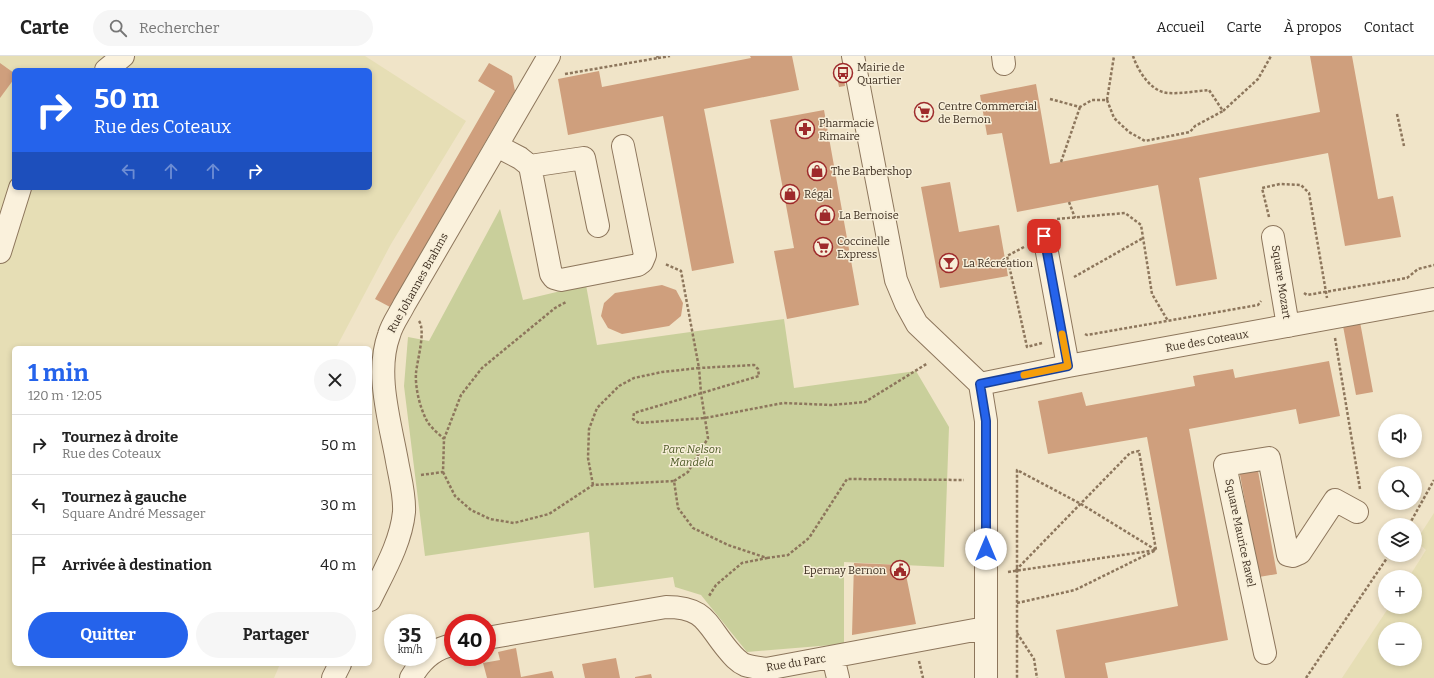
<!DOCTYPE html>
<html lang="fr">
<meta charset="utf-8">
<style>
:root{--surface:#fff;--page:#f6f6f6;--text:#222;--muted:#767676;--line:#e0e0e0;--accent:#2563eb}
body{margin:0;font-family:Bitter,serif;background:var(--page);color:var(--text);height:100vh;display:flex;flex-direction:column;font-size:15px;white-space:nowrap}
*{box-sizing:border-box;margin:0}
p{font-size:13px;color:var(--muted)}
.icon{flex:none;width:22px;height:22px;fill:none;stroke:currentColor;stroke-width:2;stroke-linecap:round;stroke-linejoin:round}
.map{position:relative;flex:1;overflow:hidden}
.panel{position:absolute;left:12px;top:290px;width:360px;height:320px;display:flex;flex-direction:column;background:var(--surface);border-radius:6px;box-shadow:0 2px 6px #0003}
.panel>*{flex:none}
.top-card{position:absolute;left:12px;top:12px;width:360px;height:122px;border-radius:6px;box-shadow:0 2px 6px #0003;background:#2563eb;color:#fff;overflow:hidden}
.fabs{position:absolute;left:1378px;top:358px;display:grid;gap:8px}
.fabs a{display:grid;place-items:center;width:44px;height:44px;border-radius:50%;background:var(--surface);box-shadow:0 2px 6px #0003;font-size:20px}
.speed{position:absolute;left:384px;top:558px;display:flex;gap:8px;font-size:20px;font-weight:700;text-align:center}
.speed>*{display:grid;place-content:center;width:52px;height:52px;border-radius:50%;background:var(--surface);box-shadow:0 2px 6px #0003;line-height:1}
.speed small{font-size:10px;font-weight:400}
.speed .limit{border:6px solid #d22;background:#fff;color:#111}
.pin{position:absolute;display:grid;place-items:center;width:34px;height:34px;color:#fff;margin:-17px;border-radius:8px;box-shadow:0 2px 6px #0006}
.me{position:absolute;width:44px;margin:-22px;rotate:0deg;stroke-linejoin:round;filter:drop-shadow(0 0 3px #0008)}
.turn{display:flex;align-items:center;gap:14px;height:84px;padding:0 16px;font-size:18px}
.turn .icon{width:52px;height:52px;stroke-width:2.5}
.turn b{display:block;font-size:28px;line-height:34px}
.lanes{display:flex;align-items:center;height:38px;padding:0 16px;background:#0003;justify-content:center;gap:20px;direction:ltr}
.lanes .off{opacity:.35}
.round{display:grid;place-items:center;flex:none;width:42px;height:42px;border-radius:21px;background:var(--page)}
.summary{display:flex;align-items:center;justify-content:space-between;height:68px;padding:0 16px}
h1{font-size:24px;font-weight:700;line-height:30px;color:var(--accent)}
.action{display:flex;gap:8px;margin-top:auto;padding:8px 16px}
.action a{flex:1;height:46px;border-radius:24px;background:var(--accent);color:#fff;font-size:16px;font-weight:700;line-height:46px;text-align:center}
.action a+a{background:var(--page);color:var(--text)}
ul{padding:0;list-style:none}
li{display:flex;align-items:center;gap:12px;height:60px;padding:0 16px;border-top:1px solid var(--line)}
li div{flex:1}
li b{display:block;font-size:15px}
li em{font-style:normal}
header{display:flex;align-items:center;gap:24px;box-sizing:border-box;height:56px;padding:0 20px;background:var(--surface);border-bottom:1px solid var(--line)}
header strong{font-size:19px}
nav{display:flex;gap:22px;margin-inline-start:auto;font-size:14px}
.search{width:280px;height:36px;background:var(--page);display:flex;align-items:center;gap:10px;box-sizing:border-box;padding:0 14px;border-radius:22px;color:var(--muted);font-size:15px}
.map>svg:first-child{display:block}
.farmland{fill:#e6deb5;fill-rule:evenodd}
.green{fill:#c9cf9b}
.building{fill:#cf9f7d}
.lines{fill:none;stroke-linecap:round;stroke-linejoin:round}
.minor-casing{stroke:#8d765c;stroke-width:24}
.path{stroke:#8d765c;stroke-width:2.5;stroke-dasharray:3 2;stroke-linecap:butt}
.minor{stroke:#faf1dc;stroke-width:22}
.route-casing{stroke:#184099;stroke-width:10}
.route{stroke:#2563eb;stroke-width:7}
.slow{stroke:#f59e0b;stroke-width:7}
.labels{text-anchor:middle;dominant-baseline:central;stroke-width:3;stroke-linejoin:round;paint-order:stroke}
.poi-label{font-size:11px;fill:#3d2e20;stroke:#f7eed8;text-anchor:start}
.street-label{font-size:11px;fill:#3d2e20;stroke:#f7eed8}
.park-label{font-size:11px;font-style:italic;fill:#4d5a26;stroke:#f7eed8}
</style>
<header>
<strong>Carte</strong>
<div class="search"><svg class="icon" aria-label="search" viewBox="0 0 24 24"><circle cx="10" cy="10" r="6"/><path d="M15 15l6 6"/></svg>Rechercher</div>
<nav><a>Accueil</a><a>Carte</a><a>À propos</a><a>Contact</a></nav>
</header>
<div class="map">
<svg width="1434" height="622" viewBox="0 0 1434 622">
<rect width="100%" height="100%" fill="#f0e4c8"/>
<path class="farmland" d="M0,0H365L466,65L391,188L336,292H14V608H280L274,622H0ZM14,14H370V132H14Z
M1434,457V622H1342L1389,551H1415V521H1409L1426,494L1416,485ZM1385,573H1415V603H1385Z"/>
<path class="green" d="M500,153L523,244L586,229L597,289L784,263L794,332L916,315L949,371L944,511L844,506V588L747,596L701,539L675,531L673,521L594,532L589,476L425,500L404,330L408,281L429,285Z"/>
<path class="building" d="M750,0H792L799,34L704,53L734,207L692,215L663,60L568,79L558,23L599,15L602,31L751,2Z
M1310,0H1352L1378,143L1393,140L1401,181L1345,190L1328,97L1199,122L1217,223L1176,230L1158,129L1017,156L1002,77L987,79L980,39L1036,28L1050,108L1320,56Z
M0,7L14,17V23L0,42Z
M489,7L512,20L515,35L390,251L375,243L495,35L478,25Z
M843,16L845,30L839,31L836,17Z
M824,54L859,249L787,263L774,195L794,192L770,64Z
M950,126L959,176L999,169L1008,220L940,232L921,131Z
M662,229L676,234L683,247L681,260L669,270L622,278L608,272L601,260L604,247L615,237Z
M1360,266L1373,336L1356,339L1343,270Z
M1329,305L1340,360L1299,368L1296,353L1189,373L1228,584L1105,607L1108,622H1065L1056,574L1178,550L1147,381L1048,398L1038,345L1082,336L1086,350L1195,330L1193,320L1233,313L1235,322Z
M1256,404L1277,518L1259,521L1238,408Z
M854,507L904,509L916,568L852,579Z
M516,592L521,621L552,615L554,622H487L483,607L500,604L498,596Z
M616,602L620,622H585L582,608Z
M651,618L652,622H635V621Z"/>
<g class="lines">
<g class="minor-casing">
<path id="minor" d="M853,0L896,224L906,248L917,268L980,328L986,365V622
M1003,0L1004,8
M106,14L123,0
M497,90L520,102L530,110L551,218L554,222L561,224L638,209L642,206L645,199L623,90
M530,110L584,102L598,170
M1044,180L1068,310
M1273,181L1288,270
M0,196L20,132
M980,328L1068,310L1434,243
M370,544C383,517 401,487 404,456C405,439 400,422 397,405C390,366 375,317 389,279C392,268 399,259 404,249L549,0
M487,582L666,551C706,551 706,568 728,594C733,600 738,606 745,609C751,611 759,612 766,613L985,572
M1265,597L1225,409L1269,402L1288,499L1293,500L1300,497L1335,444L1357,456
M833,601L838,622
M333,622L340,608
M411,622C420,606 434,592 453,589"/>
</g>
<path class="path" d="M1133,0C1138,15 1151,36 1168,37C1181,38 1196,35 1209,34L1223,55L1258,23L1271,0
M658,2L670,0
M565,18L658,2L657,0
M1050,43L1080,51L1092,44H1107L1114,0
M1107,44L1114,62L1129,76L1145,85L1190,76L1195,70L1223,55
M1397,58L1404,90
M1061,106L1080,51
M1069,146L1075,162
M1269,161L1262,132L1280,128L1301,129L1309,137L1327,242
M1057,163L1125,157L1141,169L1152,238L1168,265
M1024,191L1007,200L1027,291L1042,287
M1074,221L1143,182
M1304,237L1307,239L1407,222L1418,213L1434,209
M419,265C426,275 417,305 416,317C415,332 420,352 427,365C431,372 439,378 444,383
M1085,278L1087,279L1258,249L1261,245
M1335,282L1360,433
M443,416L455,440L471,454L490,463L514,467L549,458L593,429L674,425L678,452L693,472L728,489L767,502L742,507L716,529L709,540
M421,419L443,416L444,383L461,339L482,312L555,252L566,246
M674,425L688,416L708,382L701,337L699,312L754,309L758,313L759,320L634,357L633,363L639,367L705,362L783,347L832,349L865,346L928,307
M593,429L588,402L589,373L597,352L619,330L634,322L662,316L699,312L681,215L665,208
M1409,469L1434,424
M767,502L788,499L809,482L847,423L964,424
M1008,516L1156,494L1139,395L1130,397L1016,514
M1017,547L1075,534L1156,494L1081,448L1017,414V622
M1017,577L1034,603L1037,622
M919,605L923,622
M1306,622L1389,499"/>
<use href="#minor" class="minor"/>
</g>
<g class="lines">
<g class="route-casing">
<path id="route" d="M986,493V365L980,328L1068,310L1044,180"/>
</g>
<use href="#route" class="route"/>
<path class="slow" d="M1024,319L1068,310L1062,278"/>
</g>
<defs>
<g id="bus-ring" transform="scale(1)"><circle r="9.5" fill="#f7eed8" stroke="#9e2a2b" stroke-width="1.5"/><path d="M-5-6H5V4H4V6H2V4H-2V6H-4V4H-5ZM-3.5-4V0h7V-4ZM-3.5 1.2v1.5H-2V1.2ZM2 1.2v1.5H3.5V1.2Z" fill="#9e2a2b"/></g>
<g id="supermarket-ring" transform="scale(1)"><circle r="9.5" fill="#f7eed8" stroke="#9e2a2b" stroke-width="1.5"/><path d="M-6-5.5h2.5l.6 2H6L4.5 2H-2.5L-4.4-4H-6ZM-1.5 3.2a1.3 1.3 0 1 0 .1 0ZM3 3.2a1.3 1.3 0 1 0 .1 0Z" fill="#9e2a2b"/></g>
<g id="pharmacy-ring" transform="scale(1)"><circle r="9.5" fill="#f7eed8" stroke="#9e2a2b" stroke-width="1.5"/><path d="M-2-6h4v4h4v4h-4v4h-4v-4h-4v-4h4Z" fill="#9e2a2b"/></g>
<g id="shop-ring" transform="scale(1)"><circle r="9.5" fill="#f7eed8" stroke="#9e2a2b" stroke-width="1.5"/><path d="M-5-2.5h2.3a2.7 3.5 0 0 1 5.4 0H5L5.5 6h-11ZM-1.5-2.5h3a1.5 2.3 0 0 0-3 0Z" fill="#9e2a2b"/></g>
<g id="bar-ring" transform="scale(1)"><circle r="9.5" fill="#f7eed8" stroke="#9e2a2b" stroke-width="1.5"/><path d="M-6-5H6L.8 .8V4.5H3.5V6h-7V4.5H-.8V.8Z" fill="#9e2a2b"/></g>
<g id="civic-ring" transform="scale(1)"><circle r="9.5" fill="#f7eed8" stroke="#9e2a2b" stroke-width="1.5"/><path d="M-.6-6.5H3V-4.5H.6V-3L4-1V1h2V6H-6V1h2V-1L-.6-3ZM-1.2 2.5V6h2.4V2.5Z" fill="#9e2a2b"/></g>
</defs>
<g fill-rule="evenodd">
<use href="#bus-ring" x="843" y="17"/>
<use href="#supermarket-ring" x="924" y="56"/>
<use href="#pharmacy-ring" x="805" y="73"/>
<use href="#shop-ring" x="817" y="115"/>
<use href="#shop-ring" x="790" y="138"/>
<use href="#shop-ring" x="825" y="159"/>
<use href="#supermarket-ring" x="823" y="191"/>
<use href="#bar-ring" x="949" y="207"/>
<use href="#civic-ring" x="900" y="514"/>
</g>
<g class="labels">
<g class="poi-label">
<text x="857" y="11">Mairie de<tspan x="857" dy="13">Quartier</tspan></text>
<text x="938" y="50">Centre Commercial<tspan x="938" dy="13">de Bernon</tspan></text>
<text x="819" y="67">Pharmacie<tspan x="819" dy="13">Rimaire</tspan></text>
<text x="831" y="115">The Barbershop</text>
<text x="804" y="138">Régal</text>
<text x="839" y="159">La Bernoise</text>
<text x="837" y="185">Coccinelle<tspan x="837" dy="13">Express</tspan></text>
<text x="963" y="207">La Récréation</text>
<text x="886" y="514" text-anchor="end">Epernay Bernon</text>
</g>
<g class="street-label">
<text transform="translate(1281 226) rotate(81)">Square Mozart</text>
<text transform="translate(418 227) rotate(-61)">Rue Johannes Brahms</text>
<text transform="translate(1207 285) rotate(-10)">Rue des Coteaux</text>
<text transform="translate(1240 477) rotate(78)">Square Maurice Ravel</text>
<text transform="translate(796 607) rotate(-9)">Rue du Parc</text>
</g>
<g class="park-label">
<text x="692" y="393">Parc Nelson<tspan x="692" dy="13">Mandela</tspan></text>
</g>
</g>
</svg>
<div class="fabs">
<a><svg class="icon" aria-label="sound" viewBox="0 0 24 24"><path d="M4 9h4l5-4v14l-5-4H4zM17 9q2 3 0 6"/></svg></a>
<a><svg class="icon" aria-label="search" viewBox="0 0 24 24"><circle cx="10" cy="10" r="6"/><path d="M15 15l6 6"/></svg></a>
<a><svg class="icon" aria-label="layers" viewBox="0 0 24 24"><path d="M12 4l9 5-9 5-9-5zM3 14l9 5 9-5"/></svg></a>
<a>+</a>
<a>−</a>
</div>
<div class="speed"><div>35<small>km/h</small></div><div class="limit">40</div></div>
<div class="pin" style="left:1044px;top:180px;background:#d93025"><svg class="icon" aria-label="arrive" viewBox="0 0 24 24"><path d="M6 21V4h12l-3 4 3 4H6"/></svg></div>
<svg class="me" style="left:986px;top:493px" viewBox="-20 -20 40 40"><circle r="19" fill="#fff"/><path d="M0-13L10 11 0 6-10 11z" fill="#2563eb"/></svg>
<div class="top-card">
<div class="turn"><svg class="icon" aria-label="right" viewBox="0 0 24 24"><path d="M7 20v-9h11M14 6l5 5-5 5"/></svg><div><b>50 m</b>Rue des Coteaux</div></div>
<div class="lanes"><svg class="icon off" aria-label="left" viewBox="0 0 24 24"><path d="M17 20v-9H6M10 6l-5 5 5 5"/></svg><svg class="icon off" aria-label="ahead" viewBox="0 0 24 24"><path d="M12 20V5M6 11l6-6 6 6"/></svg><svg class="icon off" aria-label="ahead" viewBox="0 0 24 24"><path d="M12 20V5M6 11l6-6 6 6"/></svg><svg class="icon" aria-label="right" viewBox="0 0 24 24"><path d="M7 20v-9h11M14 6l5 5-5 5"/></svg></div>
</div>
<section class="panel">
<div class="summary"><div><h1>1 min</h1><p>120 m · 12:05</p></div><a class="round"><svg class="icon" aria-label="close" viewBox="0 0 24 24"><path d="M6 6l12 12M18 6L6 18"/></svg></a></div>
<ul>
<li><svg class="icon" aria-label="right" viewBox="0 0 24 24"><path d="M7 20v-9h11M14 6l5 5-5 5"/></svg><div><b>Tournez à droite</b><p>Rue des Coteaux</p></div><em>50 m</em></li>
<li><svg class="icon" aria-label="left" viewBox="0 0 24 24"><path d="M17 20v-9H6M10 6l-5 5 5 5"/></svg><div><b>Tournez à gauche</b><p>Square André Messager</p></div><em>30 m</em></li>
<li><svg class="icon" aria-label="arrive" viewBox="0 0 24 24"><path d="M6 21V4h12l-3 4 3 4H6"/></svg><div><b>Arrivée à destination</b></div><em>40 m</em></li>
</ul>
<div class="action"><a>Quitter</a><a>Partager</a></div>
</section>
</div>
